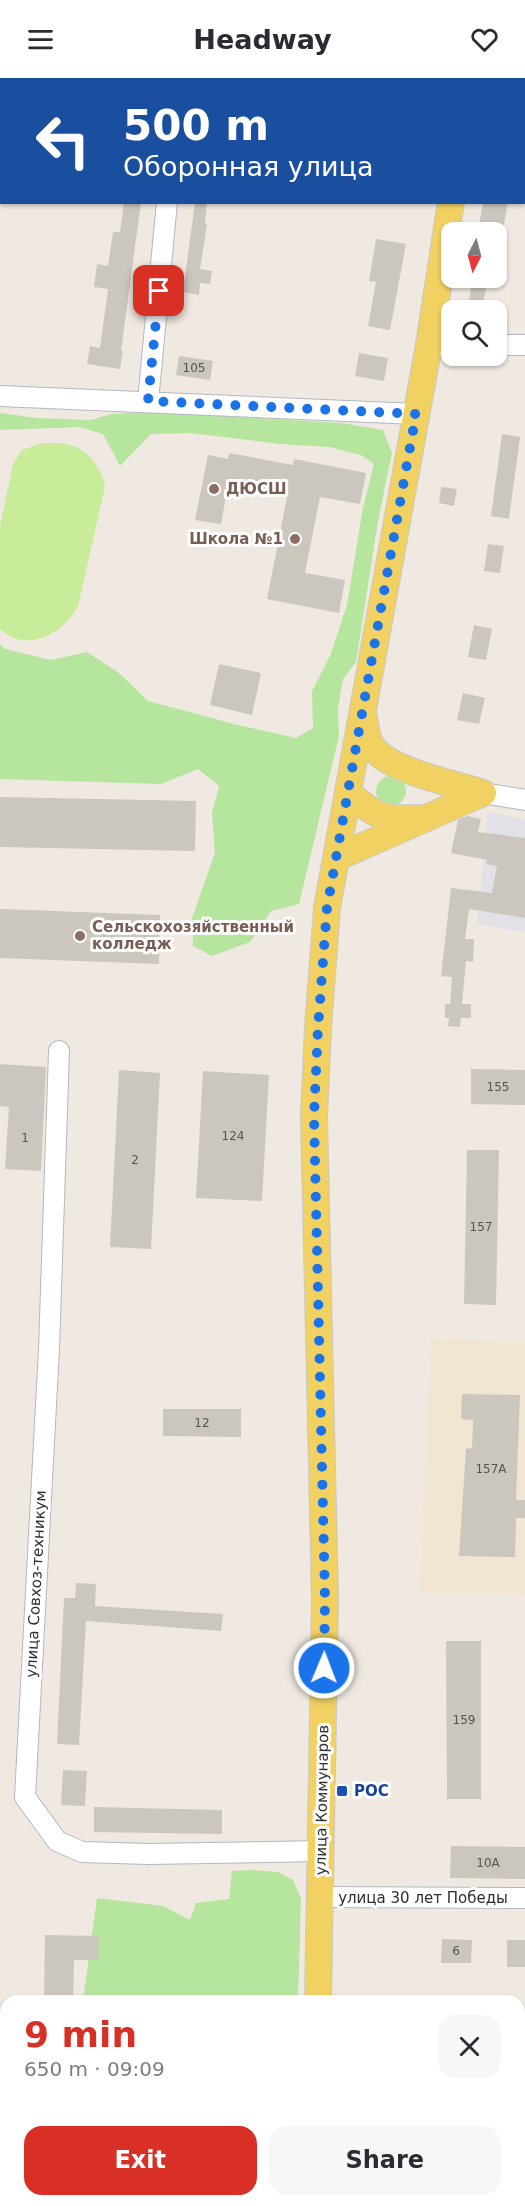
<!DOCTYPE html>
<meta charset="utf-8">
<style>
:root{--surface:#fff;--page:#f7f7f7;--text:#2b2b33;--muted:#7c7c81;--accent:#d93025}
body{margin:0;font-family:"DejaVu Sans",sans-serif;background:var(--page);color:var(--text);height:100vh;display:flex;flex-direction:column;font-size:22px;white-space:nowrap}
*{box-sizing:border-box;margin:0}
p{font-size:20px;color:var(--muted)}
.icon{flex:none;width:33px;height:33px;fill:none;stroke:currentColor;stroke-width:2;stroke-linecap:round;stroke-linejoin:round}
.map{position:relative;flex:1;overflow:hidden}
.drawer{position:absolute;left:0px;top:1917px;width:525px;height:212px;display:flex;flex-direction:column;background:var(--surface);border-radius:18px 18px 0 0;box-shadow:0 2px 4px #0004}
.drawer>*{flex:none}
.hud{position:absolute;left:0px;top:0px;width:525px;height:126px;box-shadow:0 2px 4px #0004;background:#1a4fa0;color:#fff;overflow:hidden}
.needle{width:39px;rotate:186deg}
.fabs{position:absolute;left:441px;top:144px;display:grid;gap:12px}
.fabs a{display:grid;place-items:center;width:66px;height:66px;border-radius:12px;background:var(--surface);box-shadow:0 2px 4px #0004;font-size:30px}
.pin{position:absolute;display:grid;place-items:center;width:51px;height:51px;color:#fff;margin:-26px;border-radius:12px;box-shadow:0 3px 9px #0006}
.me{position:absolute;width:66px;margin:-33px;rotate:1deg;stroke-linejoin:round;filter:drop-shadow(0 0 4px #0008)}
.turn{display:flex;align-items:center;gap:21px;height:126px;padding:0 24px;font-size:27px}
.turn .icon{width:78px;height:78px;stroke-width:2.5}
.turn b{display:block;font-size:42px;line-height:51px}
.round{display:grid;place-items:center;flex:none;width:63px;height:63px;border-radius:18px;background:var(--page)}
.head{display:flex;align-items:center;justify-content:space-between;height:102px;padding:0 24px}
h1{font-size:36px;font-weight:700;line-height:45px;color:var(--accent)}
.cta{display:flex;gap:12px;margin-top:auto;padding:12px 24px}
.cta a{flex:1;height:69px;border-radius:18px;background:var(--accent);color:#fff;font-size:24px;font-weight:700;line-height:69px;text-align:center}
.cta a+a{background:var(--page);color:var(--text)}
header{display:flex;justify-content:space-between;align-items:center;height:78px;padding:0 24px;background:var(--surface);font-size:27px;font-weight:700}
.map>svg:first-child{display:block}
.industrial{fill:#e3e1e8}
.education{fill:#f0e6d1}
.green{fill:#b6e59e}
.pitch{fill:#c9ec9a}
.building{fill:#cbc7bf}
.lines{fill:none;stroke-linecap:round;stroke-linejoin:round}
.minor-casing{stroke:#b4b7c1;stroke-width:22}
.major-casing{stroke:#c9c9c9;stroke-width:28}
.minor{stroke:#fff;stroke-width:20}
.major{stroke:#f2d163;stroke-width:26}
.route{stroke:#1a73e8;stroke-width:10;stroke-dasharray:0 18}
.education-dot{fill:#8d6e63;stroke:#fff;stroke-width:2}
.transit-dot{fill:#1a4fb4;stroke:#fff;stroke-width:2}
.labels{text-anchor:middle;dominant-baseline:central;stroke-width:6;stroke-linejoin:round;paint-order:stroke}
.number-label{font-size:12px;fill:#555452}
.education-label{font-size:15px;font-weight:bold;fill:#785e54;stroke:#fff;text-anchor:start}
.street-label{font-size:15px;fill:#2e2e2e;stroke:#fff}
.transit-label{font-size:15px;font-weight:bold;fill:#164399;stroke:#fff;text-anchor:start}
</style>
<header><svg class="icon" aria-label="menu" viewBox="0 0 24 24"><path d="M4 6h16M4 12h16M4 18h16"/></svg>Headway<svg class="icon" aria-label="heart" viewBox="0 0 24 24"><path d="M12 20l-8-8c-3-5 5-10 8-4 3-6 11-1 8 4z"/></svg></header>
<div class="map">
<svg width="525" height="2128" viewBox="0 0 525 2128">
<rect width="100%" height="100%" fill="#efe9e1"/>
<path class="industrial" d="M488,734L525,742V854L477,846Z"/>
<path class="education" d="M431,1261L525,1264V1517L420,1514Z"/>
<path class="green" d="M149,334L341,345L383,352L392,375L378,443L356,584L343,601L338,631L339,658L299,826L271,833L250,864L212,878L193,868L192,840L215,775L212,735L219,708L198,691L161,706L0,701V566L5,571L51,582L87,574L119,595L148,623L238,647L296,660L313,650L312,613L330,578L347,527L363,430L374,386L361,377L329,369L280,366L190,355L151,356L120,388L103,356L79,349L0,352V335L37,340L91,342L111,336Z
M376 713a15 15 0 1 1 30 0a15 15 0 1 1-30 0Z
M252,1792L278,1794L293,1802L301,1820L298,1923H83L97,1820L163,1828L190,1842L196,1825L229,1821L232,1793Z
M59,2122H291V2123L290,2128H59Z"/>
<path class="pitch" d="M42,365C49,366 58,364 66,366C88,370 101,389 105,409L78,528C63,556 27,576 0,551V448L13,386L22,372Z"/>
<path class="building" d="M124,124H141L121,273H123L120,291L87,286L90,268L100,270L108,211L94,209L97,186L108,188L113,154H120Z
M195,124H207L205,146H207L200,191L212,193L210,206L200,205L199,217L183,214Z
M483,124H508L503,151L479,147Z
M376,161L406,166L390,252L368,248L376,204L369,203Z
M472,202L487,205L483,226L469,224Z
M359,275L388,280L384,303L355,298Z
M179,278L213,283L210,302L176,297Z
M502,356L520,359L509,441L491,438Z
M229,375L293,387L294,381L366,395L360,426L320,419L305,495L345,502L339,535L267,521L287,419L228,408L221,446L195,442L208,377L228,381Z
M441,409L457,411L454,428L439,425Z
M488,466L504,468L500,495L484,493Z
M474,547L492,551L486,582L468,579Z
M219,586L261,595L252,637L210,627Z
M463,615L485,620L479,646L457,642Z
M0,719L196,723L195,773L0,769Z
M467,738L481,741L478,754L525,760V840L469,831L465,861H474L473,884L466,883L462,926H471V940H461L460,949L448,948L449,940H445V926H450L452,899L441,898L451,810L492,815L497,788L486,786L487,782L451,775L458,742Z
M0,831L160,837L159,886L0,880Z
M0,986L46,989L41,1093L5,1091L9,1029L0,1028Z
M471,991L525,992V1027L471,1026Z
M119,992L160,995L151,1171L110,1169Z
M203,993L269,997L262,1123L196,1120Z
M467,1072H499L496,1227L464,1226Z
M462,1316L520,1317L516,1422H525V1440H516L515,1479L459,1478L466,1371L472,1370L473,1342L461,1341Z
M163,1331H241V1359L163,1358Z
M76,1505L96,1506L95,1528L223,1536L221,1553L86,1543L79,1667L57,1666L64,1520H75Z
M446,1563H481V1721H447Z
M63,1692L87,1693L85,1728L61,1727Z
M94,1729L222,1732V1756L94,1754Z
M451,1768L525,1769V1801L450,1800Z
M45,1857L99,1858L98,1882H74L73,1923H44Z
M442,1861L472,1862L471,1885H441Z
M507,1862H525V1889H507Z"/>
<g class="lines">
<g class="minor-casing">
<path id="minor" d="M177,2L178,0
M429,267H452
M496,267H525
M0,318L416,336
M148,323L167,124
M483,715L525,722
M59,973L49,1271L25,1719L57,1763L82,1774L148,1776L321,1773
M321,1819L525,1820"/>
</g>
<g class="major-casing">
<path id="major" d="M469,2V0
M364,639C366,650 366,662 374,671C393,694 453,705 483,715
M349,715C374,738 384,742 418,740
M338,779L483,715
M318,1923L325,1521L314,1038L318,950L327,830L429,267L451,124
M312,2128V2122"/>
</g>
<use href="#minor" class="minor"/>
<use href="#major" class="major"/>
</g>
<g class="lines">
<path class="route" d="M159,213L148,323L416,336L327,830L318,950L314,1038L325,1521L324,1590"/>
</g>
<g class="education-dot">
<circle cx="214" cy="411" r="6"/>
<circle cx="295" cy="461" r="6"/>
<circle cx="80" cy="858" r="6"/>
</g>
<rect class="transit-dot" x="336" y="1707" width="12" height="12" rx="3"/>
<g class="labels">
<g class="number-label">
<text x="194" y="290">105</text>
<text x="498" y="1009">155</text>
<text x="233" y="1058">124</text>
<text x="25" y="1060">1</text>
<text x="135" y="1082">2</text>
<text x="481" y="1149">157</text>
<text x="202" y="1345">12</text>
<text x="491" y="1391">157А</text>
<text x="464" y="1642">159</text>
<text x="488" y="1785">10А</text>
<text x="456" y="1873">6</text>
</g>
<g class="education-label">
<text x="226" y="411">ДЮСШ</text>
<text x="283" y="461" text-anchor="end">Школа №1</text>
<text x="92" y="849">Сельскохозяйственный<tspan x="92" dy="17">колледж</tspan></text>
</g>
<g class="street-label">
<text transform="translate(36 1506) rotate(-87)">улица Совхоз-техникум</text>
<text transform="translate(322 1722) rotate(-89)">улица Коммунаров</text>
<text x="423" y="1820">улица 30 лет Победы</text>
</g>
<g class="transit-label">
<text x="354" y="1713">РОС</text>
</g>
</g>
</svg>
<div class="fabs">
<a><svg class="needle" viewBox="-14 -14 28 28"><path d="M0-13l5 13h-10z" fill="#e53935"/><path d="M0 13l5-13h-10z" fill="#7c7c81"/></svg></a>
<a><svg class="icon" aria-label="search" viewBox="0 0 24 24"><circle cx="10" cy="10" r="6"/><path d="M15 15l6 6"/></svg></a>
</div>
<div class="pin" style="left:159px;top:213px;background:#d93025"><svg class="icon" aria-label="arrive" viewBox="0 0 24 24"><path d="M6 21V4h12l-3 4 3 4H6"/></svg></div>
<svg class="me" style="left:324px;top:1590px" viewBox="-20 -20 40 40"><circle r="17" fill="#1a73e8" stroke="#fff" stroke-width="3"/><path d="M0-11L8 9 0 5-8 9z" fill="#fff"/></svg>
<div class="hud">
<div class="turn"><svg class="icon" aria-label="left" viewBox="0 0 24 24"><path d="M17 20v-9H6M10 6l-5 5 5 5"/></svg><div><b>500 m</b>Оборонная улица</div></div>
</div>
<section class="drawer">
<div class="head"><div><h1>9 min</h1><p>650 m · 09:09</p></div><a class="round"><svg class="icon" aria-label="close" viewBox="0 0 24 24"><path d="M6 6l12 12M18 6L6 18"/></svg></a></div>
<div class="cta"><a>Exit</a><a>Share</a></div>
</section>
</div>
